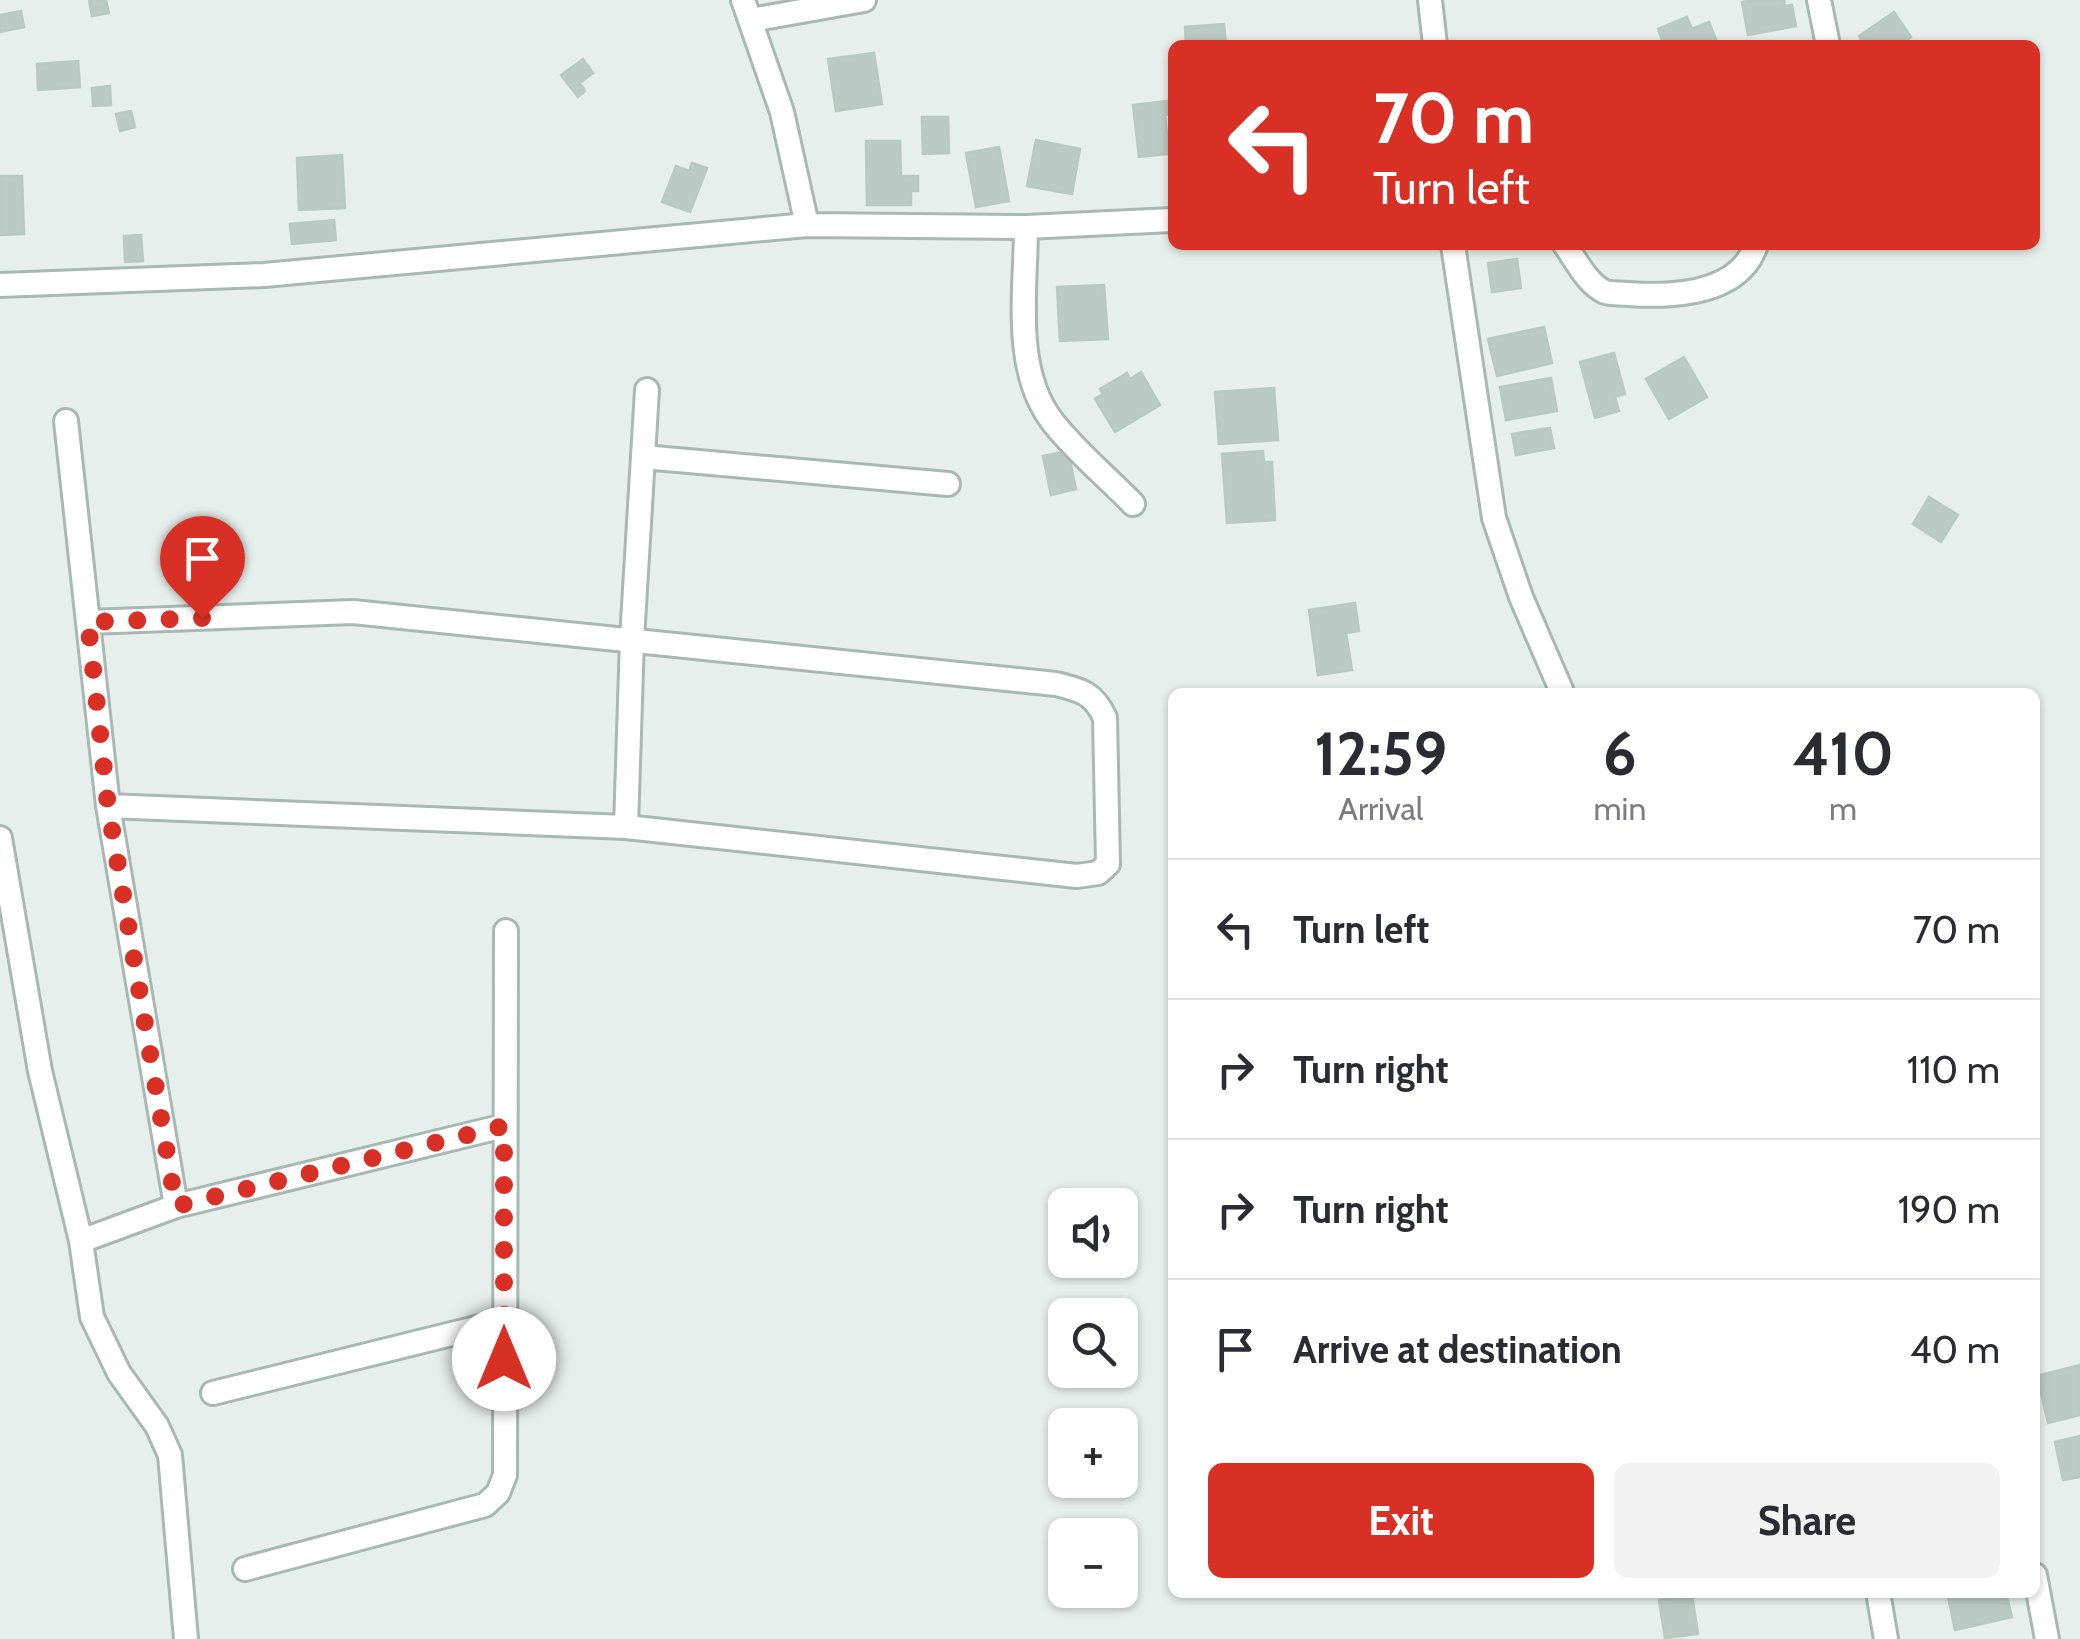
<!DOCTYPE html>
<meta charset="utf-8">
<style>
:root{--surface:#fff;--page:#f2f2f3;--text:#2b2b33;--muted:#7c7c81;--line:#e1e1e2;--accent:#d93025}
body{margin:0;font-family:Cabin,sans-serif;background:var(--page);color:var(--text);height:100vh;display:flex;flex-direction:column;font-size:38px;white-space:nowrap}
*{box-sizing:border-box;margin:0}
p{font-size:32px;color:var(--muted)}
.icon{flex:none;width:55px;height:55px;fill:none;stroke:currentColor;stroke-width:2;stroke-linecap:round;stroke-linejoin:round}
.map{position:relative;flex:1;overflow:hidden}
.panel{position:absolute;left:1168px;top:688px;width:872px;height:910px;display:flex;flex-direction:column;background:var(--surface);border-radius:15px;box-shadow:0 2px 8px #0004}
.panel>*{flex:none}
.banner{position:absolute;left:1168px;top:40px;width:872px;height:210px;border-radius:15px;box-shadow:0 2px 8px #0004;background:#d93025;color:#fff;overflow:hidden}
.fabs{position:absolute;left:1048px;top:1188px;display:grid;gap:20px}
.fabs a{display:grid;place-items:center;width:90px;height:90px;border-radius:15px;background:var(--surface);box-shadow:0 2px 8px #0004;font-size:50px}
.pin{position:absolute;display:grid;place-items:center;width:85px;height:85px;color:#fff;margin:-102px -42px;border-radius:50% 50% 50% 0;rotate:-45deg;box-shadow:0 0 10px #0007}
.pin .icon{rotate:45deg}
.me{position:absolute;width:110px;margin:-55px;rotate:0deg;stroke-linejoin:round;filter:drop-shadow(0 0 8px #0008)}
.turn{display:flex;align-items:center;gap:35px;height:210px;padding:0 40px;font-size:45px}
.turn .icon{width:130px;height:130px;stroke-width:2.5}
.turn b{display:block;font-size:70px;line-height:85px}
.eta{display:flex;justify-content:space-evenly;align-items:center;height:170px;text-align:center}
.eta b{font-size:60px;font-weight:700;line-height:70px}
.action{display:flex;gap:20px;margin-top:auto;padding:20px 40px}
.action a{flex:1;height:115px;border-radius:15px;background:var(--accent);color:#fff;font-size:40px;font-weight:700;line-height:115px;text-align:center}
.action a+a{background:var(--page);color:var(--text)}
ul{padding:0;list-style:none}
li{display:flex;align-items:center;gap:30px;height:140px;padding:0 40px;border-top:2px solid var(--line)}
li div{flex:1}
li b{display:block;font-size:38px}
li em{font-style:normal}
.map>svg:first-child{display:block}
.building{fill:#bbcac4;stroke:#b8c9c2;stroke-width:2.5}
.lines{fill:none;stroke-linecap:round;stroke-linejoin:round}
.minor-casing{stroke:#a8b8b2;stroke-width:28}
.minor{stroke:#fff;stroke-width:22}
.route{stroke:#d93025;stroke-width:18;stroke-dasharray:0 32.4}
</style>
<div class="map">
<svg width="2080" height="1639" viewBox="0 0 2080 1639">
<rect width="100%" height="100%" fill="#e6efeb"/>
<path class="building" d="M89,0H106L109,13L92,16Z
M1753,0H1784L1785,6L1792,5L1796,26L1748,35L1742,2Z
M21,11L24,27L0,32V15Z
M1894,12L1911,37L1899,45H1865L1859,36Z
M1687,17L1692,29L1709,22L1718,45H1664L1658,29Z
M1224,24L1226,45H1186L1185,27Z
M874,53L882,104L836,111L828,59Z
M583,59L593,73L580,83L585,91L578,97L561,75Z
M78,61L80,87L38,90L37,64Z
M110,86L111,105L93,106L92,88Z
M1168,101L1170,114L1165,115L1169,154L1139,157L1133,105Z
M131,111L135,127L120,131L116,114Z
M922,117H948L949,153L923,154Z
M1036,140L1080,149L1072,194L1027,186Z
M866,141H900L901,176H918V191H911V205H867Z
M999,147L1009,201L976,207L966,153Z
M342,155L345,208L299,210L297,158Z
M692,163L707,168L690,212L662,202L676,166L689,171Z
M0,176H22L24,234L0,235Z
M334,220L336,240L292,244L290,224Z
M141,235L143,261L125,262L124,236Z
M1517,259L1521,288L1492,292L1488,263Z
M1104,285L1108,339L1060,341L1057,287Z
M1544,327L1552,363L1497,376L1488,339Z
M1614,353L1625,394L1615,397L1619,411L1595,418L1580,362Z
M1684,357L1707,397L1669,419L1646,379Z
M1141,372L1160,405L1115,432L1095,399L1103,394L1100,389L1127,373L1130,379Z
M1551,378L1557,411L1506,420L1500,387Z
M1274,388L1278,440L1219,444L1215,392Z
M1550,428L1554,448L1516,455L1512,434Z
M1068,451L1076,489L1051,495L1043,456Z
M1263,451L1264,462H1272L1275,520L1227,523L1222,454Z
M1929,497L1958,515L1941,542L1913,524Z
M1355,603L1359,631L1346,633L1352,670L1318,675L1309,610Z
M2080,1365V1415L2048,1423L2037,1376Z
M2080,1436V1477L2063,1480L2055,1442Z
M1947,1592H2006L2012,1617L1955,1630Z
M1692,1595L1698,1634L1665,1638L1659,1600Z"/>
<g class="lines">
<g class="minor-casing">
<path id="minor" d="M743,0L782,112L807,225
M1430,0L1435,45
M1819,0L1828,45
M751,20L864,0
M1026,227C1026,289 1012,368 1052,421C1075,451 1107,477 1133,504
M1453,245L1494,518L1521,597L1562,692
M1565,245C1576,260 1587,284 1605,292C1611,294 1622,293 1628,294C1672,297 1739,295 1756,245
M0,285L264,275L807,225L1026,227L1172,220
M66,421L108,806L176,1206
M643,457L948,484
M88,622L353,612L1056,684C1081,690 1094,693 1105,718L1108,864L1098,873L1077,876L626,827L108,806
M626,827L632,639L647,390
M0,838L40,1071L81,1241L92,1317L119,1373L157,1426L170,1455L186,1639
M81,1241L176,1206L504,1126
M213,1393L504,1321
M245,1569L485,1505L498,1493L505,1475L506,931
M2035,1575L2047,1639
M1878,1592L1886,1639"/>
</g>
<use href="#minor" class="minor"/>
</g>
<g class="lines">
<path class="route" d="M202,618L88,622L108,806L176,1206L504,1126V1359"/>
</g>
</svg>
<div class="fabs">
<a><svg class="icon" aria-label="sound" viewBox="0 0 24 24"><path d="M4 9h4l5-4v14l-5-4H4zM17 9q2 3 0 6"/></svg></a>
<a><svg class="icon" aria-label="search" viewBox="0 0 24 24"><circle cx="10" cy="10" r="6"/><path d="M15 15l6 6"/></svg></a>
<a>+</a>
<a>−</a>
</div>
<div class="pin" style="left:202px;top:618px;background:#d93025"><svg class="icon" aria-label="arrive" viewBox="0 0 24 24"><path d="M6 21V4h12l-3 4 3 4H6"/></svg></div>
<svg class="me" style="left:504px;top:1359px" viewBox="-20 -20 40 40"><circle r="19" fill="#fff"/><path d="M0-13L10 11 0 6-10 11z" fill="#d93025"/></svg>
<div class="banner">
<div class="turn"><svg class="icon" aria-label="left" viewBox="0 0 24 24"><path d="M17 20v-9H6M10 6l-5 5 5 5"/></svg><div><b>70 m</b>Turn left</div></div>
</div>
<section class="panel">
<div class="eta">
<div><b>12:59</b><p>Arrival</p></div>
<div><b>6</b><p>min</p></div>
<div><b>410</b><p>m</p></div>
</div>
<ul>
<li><svg class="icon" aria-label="left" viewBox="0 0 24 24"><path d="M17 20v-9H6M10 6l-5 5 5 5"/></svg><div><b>Turn left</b></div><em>70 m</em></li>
<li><svg class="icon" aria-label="right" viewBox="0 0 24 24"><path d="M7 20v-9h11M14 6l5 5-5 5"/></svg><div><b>Turn right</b></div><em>110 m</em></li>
<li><svg class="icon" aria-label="right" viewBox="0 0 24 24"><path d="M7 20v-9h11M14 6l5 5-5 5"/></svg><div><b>Turn right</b></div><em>190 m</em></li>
<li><svg class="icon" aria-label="arrive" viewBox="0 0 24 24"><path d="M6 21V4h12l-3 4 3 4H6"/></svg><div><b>Arrive at destination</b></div><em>40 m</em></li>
</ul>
<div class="action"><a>Exit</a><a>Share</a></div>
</section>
</div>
